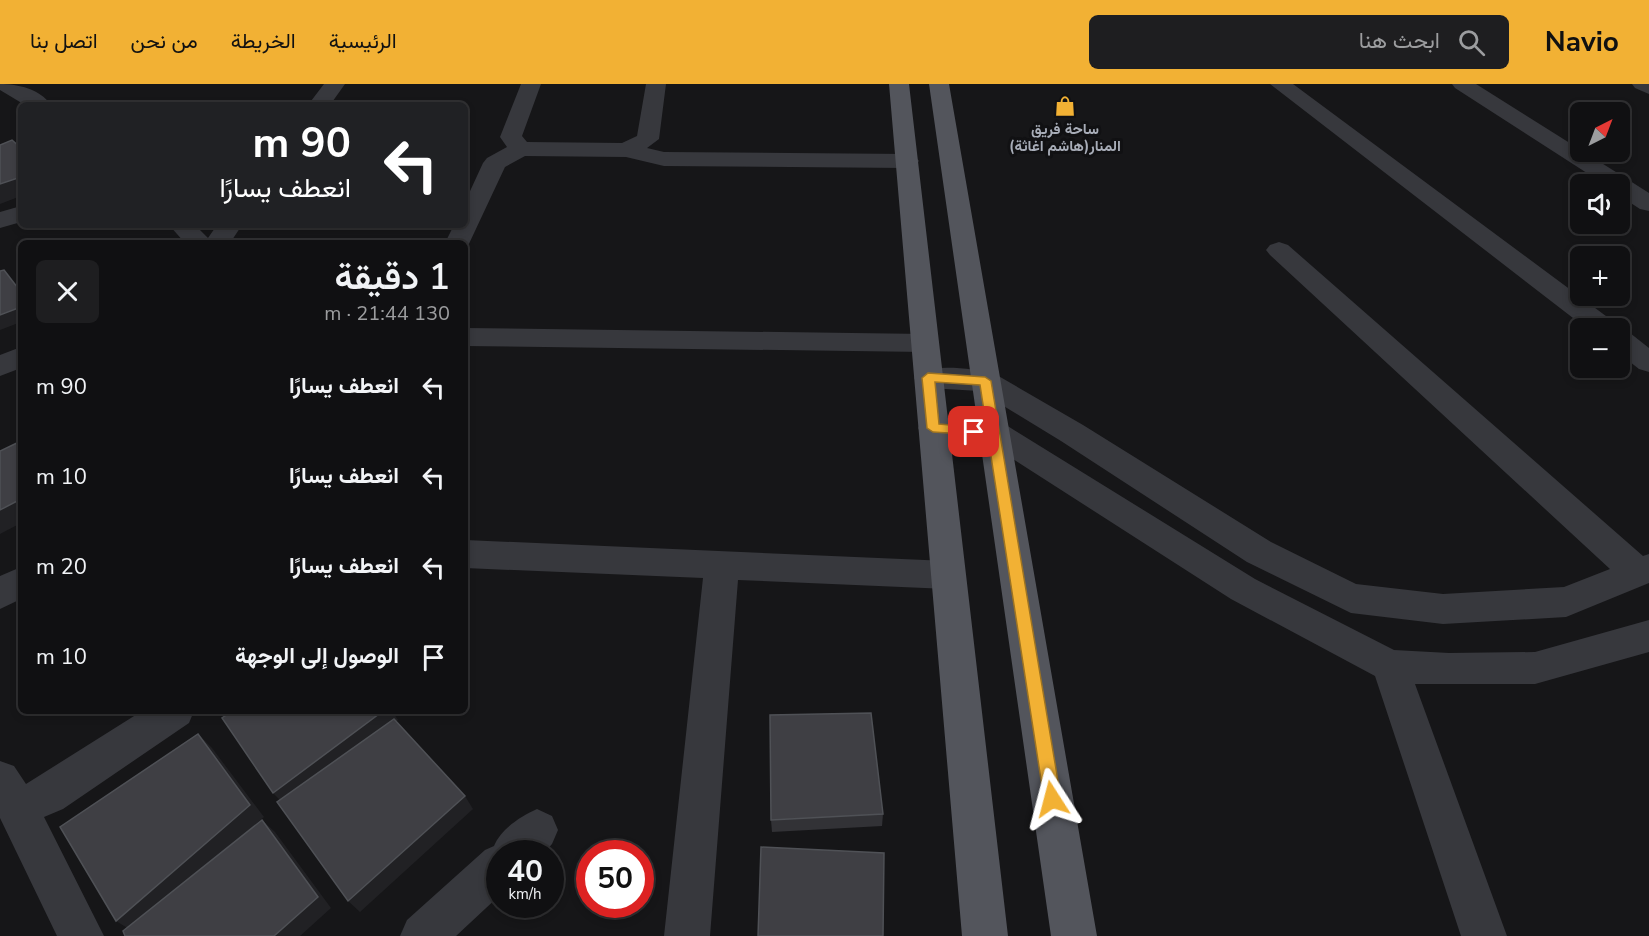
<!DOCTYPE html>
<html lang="ar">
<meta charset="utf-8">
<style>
:root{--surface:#101012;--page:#1e1e20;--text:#f1f3f6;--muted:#9c9d9f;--line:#303032;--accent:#f2b134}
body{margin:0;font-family:"Nunito Sans",Vazirmatn,sans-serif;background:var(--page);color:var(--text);direction:rtl;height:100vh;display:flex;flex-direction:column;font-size:22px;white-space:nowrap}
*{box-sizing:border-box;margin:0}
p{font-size:20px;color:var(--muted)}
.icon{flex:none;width:33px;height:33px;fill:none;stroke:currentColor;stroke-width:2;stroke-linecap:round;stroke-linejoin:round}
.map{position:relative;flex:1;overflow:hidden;direction:ltr}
.drawer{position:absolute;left:18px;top:156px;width:450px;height:474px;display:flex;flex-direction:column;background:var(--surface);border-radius:9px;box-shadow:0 3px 9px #0003,0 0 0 2px var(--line);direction:rtl}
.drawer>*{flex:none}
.top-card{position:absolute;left:18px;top:18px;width:450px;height:126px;border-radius:9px;box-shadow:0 3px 9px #0003,0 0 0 2px var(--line);direction:rtl;background:#202124;color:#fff;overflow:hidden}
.needle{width:39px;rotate:42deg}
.buttons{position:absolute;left:1570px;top:18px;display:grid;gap:12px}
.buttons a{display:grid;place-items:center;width:60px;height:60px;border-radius:9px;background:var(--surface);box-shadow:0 3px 9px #0003,0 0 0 2px var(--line);font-size:30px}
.speed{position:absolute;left:486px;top:756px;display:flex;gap:12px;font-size:30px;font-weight:700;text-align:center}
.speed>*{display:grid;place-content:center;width:78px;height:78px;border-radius:50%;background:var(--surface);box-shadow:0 3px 9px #0003,0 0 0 2px var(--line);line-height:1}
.speed small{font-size:15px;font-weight:400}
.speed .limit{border:9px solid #d22;background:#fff;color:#111}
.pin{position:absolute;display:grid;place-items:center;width:51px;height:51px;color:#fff;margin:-26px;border-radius:12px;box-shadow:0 3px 9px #0006}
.me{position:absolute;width:66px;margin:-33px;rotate:351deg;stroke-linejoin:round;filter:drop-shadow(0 0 4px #0008)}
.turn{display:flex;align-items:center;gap:21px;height:126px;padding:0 18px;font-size:27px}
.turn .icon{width:78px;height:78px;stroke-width:2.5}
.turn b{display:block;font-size:42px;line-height:51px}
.round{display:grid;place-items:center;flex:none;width:63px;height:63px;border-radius:9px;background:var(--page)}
.summary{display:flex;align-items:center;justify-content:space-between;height:102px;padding:0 18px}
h1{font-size:36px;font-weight:600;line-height:45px}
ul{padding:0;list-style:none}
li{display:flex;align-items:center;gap:18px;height:90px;padding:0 18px}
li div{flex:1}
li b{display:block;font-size:22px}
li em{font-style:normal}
header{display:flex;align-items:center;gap:36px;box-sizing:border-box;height:84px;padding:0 30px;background:var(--accent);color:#111}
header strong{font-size:28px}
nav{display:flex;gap:33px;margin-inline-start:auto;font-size:21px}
.search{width:420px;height:54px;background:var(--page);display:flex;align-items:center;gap:15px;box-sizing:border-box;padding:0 21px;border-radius:9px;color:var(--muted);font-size:22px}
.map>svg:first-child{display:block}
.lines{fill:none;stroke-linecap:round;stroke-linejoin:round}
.minor{fill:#37383d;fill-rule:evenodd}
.major{fill:#53555c;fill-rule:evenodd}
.wall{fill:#323236}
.shaded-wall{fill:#212124}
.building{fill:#3f3f44;stroke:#4f5156;stroke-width:1.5}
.route{fill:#f2b134;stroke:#9d7322;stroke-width:1.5}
.labels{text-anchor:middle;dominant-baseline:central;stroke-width:6;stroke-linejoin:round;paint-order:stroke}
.far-poi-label{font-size:15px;font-weight:bold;fill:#a8adb8;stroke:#111113}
</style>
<header>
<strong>Navio</strong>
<div class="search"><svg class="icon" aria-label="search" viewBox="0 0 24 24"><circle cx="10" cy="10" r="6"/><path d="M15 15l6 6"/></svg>ابحث هنا</div>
<nav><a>الرئيسية</a><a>الخريطة</a><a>من نحن</a><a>اتصل بنا</a></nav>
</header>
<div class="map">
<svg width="1649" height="852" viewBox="0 0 1649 852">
<rect width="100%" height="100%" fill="#161618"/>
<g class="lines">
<path class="minor" d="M0,0C18,0 40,5 51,21H25L0,6Z
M324,0H345L330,21H308Z
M521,0H541L522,52L527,58L622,59L637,52L646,0H666L659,55L647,64L664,68L907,70L915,72L919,77L915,82L907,84L664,82L626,73L525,72L505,83L467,164L465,165V159H445L454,141H465V118L483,79L487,74L507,63L500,53Z
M1270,0H1293L1614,238L1618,244H1586Z
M1452,0H1476L1627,95L1649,109V127L1640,125L1620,112V100H1604L1455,4Z
M1632,0H1649V10L1635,4Z
M21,122V138L0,144V128Z
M169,141H195L208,154L217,141H242L230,159H185Z
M1279,158L1288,161L1643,472L1649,470V499L1566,533L1443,540L1351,529L1247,478L1061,357L979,307L929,304L919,301L914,294L919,287C941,281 973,284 995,290L1083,341L1271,458L1356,500L1443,510L1564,503L1610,485L1270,171L1266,166L1270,161Z
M465,244L925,250L935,252L939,259L935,266L925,268L465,262Z
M1620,247L1630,249L1649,264V288L1639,285L1620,270Z
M21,263V284L0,292V271Z
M933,333L995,338L1006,341L1255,495L1394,566L1449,569L1535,568L1649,536V568L1535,600H1415L1507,852H1461L1375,592L1231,515L988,359L933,355L922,352L918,344L922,336Z
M465,456L948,477L960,481L965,491L960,501L948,505L738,496L710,852H664L703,494L465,484Z
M21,483V515L0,525V492Z
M142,627H194L189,639L63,725L44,733L104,852H57L0,734V677L14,682L26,700Z
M537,725L552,732L558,746L552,760L543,770H500V811L456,852H400L407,836L485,766L494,762C501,745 521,732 537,725Z"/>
<path class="major" d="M889,0H909L1008,852H962Z
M929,0H949L1097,852H1051Z"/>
</g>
<path class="wall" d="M883,730L882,742L772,748L771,736Z"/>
<path class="shaded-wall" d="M21,93V112L0,120V100Z
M21,223V238L0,246V231Z
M21,415V439L0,450V426Z
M383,627H392L398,636L286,722L273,709Z
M198,650L212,664L264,733L134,848L116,837Z
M465,712L473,725L360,828L348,817Z
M262,736L275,748L331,824L300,852H274Z"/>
<path class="building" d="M12,56L21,64V93L0,100V61Z
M4,186L21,208V223L0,231V187Z
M21,357V415L0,426V367Z
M232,627H383L273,709L222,634Z
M871,629L883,730L771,736L770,631Z
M394,635L465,712L348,817L277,718Z
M198,650L250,721L116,837L60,743Z
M262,736L318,813L274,852H125L123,847Z
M761,763L884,769L883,852H758Z"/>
<path class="route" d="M928,289L985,293L991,297L1061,715L1058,721L1052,723L1046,721L1044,715L980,301L935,298L939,340L974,343L981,348L979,351L933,348L927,344L922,294Z"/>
<defs>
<g id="shop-bare" transform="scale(1.62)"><path d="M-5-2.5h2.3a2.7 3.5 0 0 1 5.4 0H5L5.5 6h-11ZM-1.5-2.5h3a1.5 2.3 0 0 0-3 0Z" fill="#f2b134" stroke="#111113" stroke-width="2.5" paint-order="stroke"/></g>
</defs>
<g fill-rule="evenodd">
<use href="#shop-bare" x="1065" y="22"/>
</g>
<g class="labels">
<g class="far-poi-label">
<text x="1065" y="45">ساحة فريق<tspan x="1065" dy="17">المنار(هاشم اغاثة)</tspan></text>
</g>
</g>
</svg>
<div class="buttons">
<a><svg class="needle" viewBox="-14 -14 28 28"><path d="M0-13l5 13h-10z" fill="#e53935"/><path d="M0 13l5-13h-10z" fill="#9c9d9f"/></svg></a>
<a><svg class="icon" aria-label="sound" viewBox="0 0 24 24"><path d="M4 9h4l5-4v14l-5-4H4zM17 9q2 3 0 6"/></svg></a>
<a>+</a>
<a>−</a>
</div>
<div class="speed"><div>40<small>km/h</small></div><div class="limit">50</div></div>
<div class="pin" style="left:974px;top:348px;background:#d93025"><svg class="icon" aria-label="arrive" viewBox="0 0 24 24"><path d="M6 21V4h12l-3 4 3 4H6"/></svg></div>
<svg class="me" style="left:1052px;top:715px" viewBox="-20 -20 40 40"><path d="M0-17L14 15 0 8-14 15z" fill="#f2b134" stroke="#fff" stroke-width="4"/></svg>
<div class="top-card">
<div class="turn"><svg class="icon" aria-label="left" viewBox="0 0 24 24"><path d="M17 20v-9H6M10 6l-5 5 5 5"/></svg><div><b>90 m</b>انعطف يسارًا</div></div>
</div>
<section class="drawer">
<div class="summary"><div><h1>1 دقيقة</h1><p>130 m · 21:44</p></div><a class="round"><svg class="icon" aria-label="close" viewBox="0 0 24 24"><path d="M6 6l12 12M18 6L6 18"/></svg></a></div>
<ul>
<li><svg class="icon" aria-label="left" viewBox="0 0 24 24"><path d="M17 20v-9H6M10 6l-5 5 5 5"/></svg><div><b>انعطف يسارًا</b></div><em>90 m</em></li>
<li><svg class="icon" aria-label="left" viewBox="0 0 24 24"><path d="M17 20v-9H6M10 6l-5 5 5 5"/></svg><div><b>انعطف يسارًا</b></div><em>10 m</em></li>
<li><svg class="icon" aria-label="left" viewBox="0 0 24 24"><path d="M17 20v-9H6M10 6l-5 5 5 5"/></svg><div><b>انعطف يسارًا</b></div><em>20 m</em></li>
<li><svg class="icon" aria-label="arrive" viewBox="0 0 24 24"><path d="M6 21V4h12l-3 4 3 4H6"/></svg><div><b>الوصول إلى الوجهة</b></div><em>10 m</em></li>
</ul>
</section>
</div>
